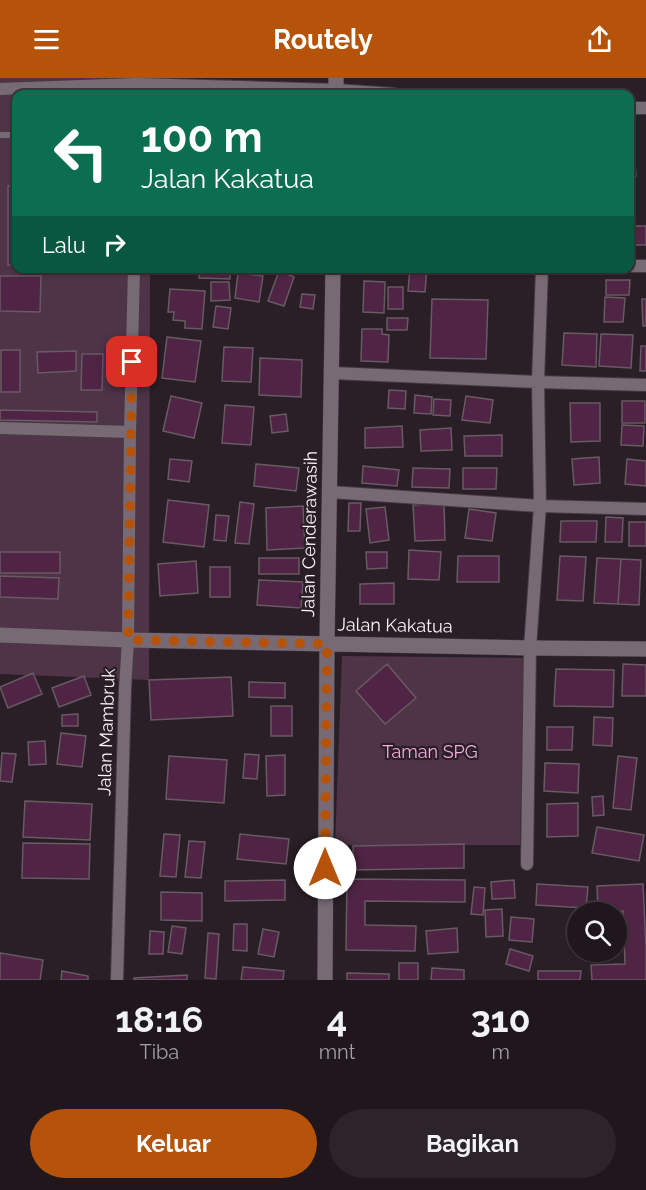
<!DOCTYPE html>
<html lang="id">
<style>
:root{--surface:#20171d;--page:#2d242a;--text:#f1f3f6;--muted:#a29fa4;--line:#3d363b;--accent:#b45309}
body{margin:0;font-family:Raleway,sans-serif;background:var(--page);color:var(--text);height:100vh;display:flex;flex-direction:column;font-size:22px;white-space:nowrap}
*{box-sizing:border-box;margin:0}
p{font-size:20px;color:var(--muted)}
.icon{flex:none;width:33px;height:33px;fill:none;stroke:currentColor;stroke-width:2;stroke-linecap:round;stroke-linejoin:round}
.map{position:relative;height:902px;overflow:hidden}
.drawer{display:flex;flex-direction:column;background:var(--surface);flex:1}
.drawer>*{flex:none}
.banner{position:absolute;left:12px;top:12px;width:622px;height:183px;border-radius:12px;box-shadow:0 2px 4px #0004,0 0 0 2px var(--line);background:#0b6e4f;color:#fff;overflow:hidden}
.tools{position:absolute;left:567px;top:824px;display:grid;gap:12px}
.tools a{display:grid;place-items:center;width:60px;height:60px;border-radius:50%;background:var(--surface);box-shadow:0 2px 4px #0004,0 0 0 2px var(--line);font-size:30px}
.pin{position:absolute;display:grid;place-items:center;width:51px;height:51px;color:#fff;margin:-26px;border-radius:12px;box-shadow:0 3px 9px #0006}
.me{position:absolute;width:66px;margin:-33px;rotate:0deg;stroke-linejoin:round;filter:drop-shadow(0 0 4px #0008)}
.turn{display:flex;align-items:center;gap:21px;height:126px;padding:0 30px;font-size:27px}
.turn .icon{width:78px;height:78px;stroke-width:2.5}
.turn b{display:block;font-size:42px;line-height:51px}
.then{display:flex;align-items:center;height:57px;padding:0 30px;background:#0003;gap:12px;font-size:22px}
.eta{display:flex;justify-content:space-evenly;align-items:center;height:102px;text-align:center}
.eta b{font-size:36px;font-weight:700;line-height:42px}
.primary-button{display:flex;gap:12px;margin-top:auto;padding:12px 30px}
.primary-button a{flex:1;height:69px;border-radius:36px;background:var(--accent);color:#fff;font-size:24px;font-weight:700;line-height:69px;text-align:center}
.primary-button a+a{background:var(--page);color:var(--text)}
header{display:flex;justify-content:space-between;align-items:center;height:78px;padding:0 30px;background:var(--accent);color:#fff;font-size:27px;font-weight:700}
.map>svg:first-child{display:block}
.green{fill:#4f3448}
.building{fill:#4f2444;stroke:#685a63;stroke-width:1.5}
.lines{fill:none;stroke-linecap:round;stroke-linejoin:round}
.service-casing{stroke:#453b43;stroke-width:8}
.minor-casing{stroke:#453b43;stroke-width:14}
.tertiary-casing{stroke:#453b43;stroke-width:16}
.service{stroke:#786a74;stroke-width:6}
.minor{stroke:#786a74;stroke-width:12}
.tertiary{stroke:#786a74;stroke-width:15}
.route{stroke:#b45309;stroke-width:10;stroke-dasharray:0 18}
.labels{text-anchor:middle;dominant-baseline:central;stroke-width:4.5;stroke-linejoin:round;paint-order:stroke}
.street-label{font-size:18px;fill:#faf2f7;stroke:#2a1f27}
.park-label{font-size:18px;fill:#f6abe0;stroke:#2a1f27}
</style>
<header><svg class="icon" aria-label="menu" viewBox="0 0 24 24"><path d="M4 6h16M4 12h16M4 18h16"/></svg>Routely<svg class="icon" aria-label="share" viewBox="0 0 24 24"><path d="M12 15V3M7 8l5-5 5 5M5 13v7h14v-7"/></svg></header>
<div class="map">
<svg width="646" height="902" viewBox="0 0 646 902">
<rect width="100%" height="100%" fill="#2a1f27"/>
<path class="green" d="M0,0H151V16H16V190L150,191L149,602L0,596Z
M342,578L524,580L520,767H335Z"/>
<path class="building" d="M630,63H633L636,98L630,99Z
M8,108H16V187H8Z
M630,148H646V167H630Z
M200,190H230V201L199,200Z
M410,190H427L425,214L408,213Z
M444,190H478V194L444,196Z
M488,190H517V196H488Z
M279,193L294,199L284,228L268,223Z
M238,195L263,198L259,224L235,220Z
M0,198H41L40,234L0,233Z
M606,202H630L629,217H606Z
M364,203L385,204L384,235L363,234Z
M211,204H229L230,222L211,223Z
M388,209H403V231H388Z
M170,211L205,213L202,251L185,250V243L173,242L174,234H168Z
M302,216L315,217L313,231L300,229Z
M605,219L625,220L623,244H604Z
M432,221L488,222L486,281L430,280Z
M642,221H646V248H643Z
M216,228L231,230L228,251L213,249Z
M387,240H408L407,252H387Z
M362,251H382V256L389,257L388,284L361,283Z
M564,255L597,256L596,289L562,287Z
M601,256L633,257L631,290L599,288Z
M167,259L201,263L195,304L162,300Z
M641,268H646V293H640Z
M224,269L253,270L251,304L222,303Z
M1,272H20V314H1Z
M76,273V293L38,295L37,274Z
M82,276H103L102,312H81Z
M260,280L302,282L301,319L259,317Z
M389,312L406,313L405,331L388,330Z
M415,317L432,319L431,336L414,335Z
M171,318L202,325L194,360L163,353Z
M466,318L493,322L490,345L462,342Z
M434,321L451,322L450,338L433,337Z
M622,323H645V345H622Z
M570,325H600V363L571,364Z
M225,327L254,329L251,367L222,365Z
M0,332L97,334V344L0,342Z
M286,336L288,353L272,355L270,338Z
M622,347L644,348L643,368L621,367Z
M402,348L403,369L365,370V350Z
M451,350L452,372L421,373L420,352Z
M502,357V378H465L464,358Z
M599,379L600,405L574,407L572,381Z
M170,381L192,383L189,404L168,401Z
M627,381L646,383V408L625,406Z
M256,386L299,390L296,413L254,408Z
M363,388L399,392L397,408L362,405Z
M413,390L450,391L449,410L412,409Z
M463,390H497L496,411H463Z
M168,422L209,427L204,469L163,464Z
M240,424L254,426L249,466L235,465Z
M349,425H361L360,453H348Z
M444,425L445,462L415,463L413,427Z
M303,428L305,470L267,472L266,430Z
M385,429L389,462L370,465L366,431Z
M469,431L496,435L492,463L465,460Z
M216,437L229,438L226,463L214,462Z
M606,439L623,440L622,464H605Z
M561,443H597L596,464H560Z
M629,444H646V468H629Z
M409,472L441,474L439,502L408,501Z
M0,474H60V495H0Z
M366,474H387V490L367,491Z
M458,478H499V504H457Z
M560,478L586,479L583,523L557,522Z
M259,480H299V496H259Z
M597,480L621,481L618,526L594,525Z
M621,481L641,482L639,527L618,526Z
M196,483L198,515L160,518L158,486Z
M210,489H230V519H210Z
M0,498L59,500L58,521L0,519Z
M259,502L303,504L301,530L257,527Z
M394,505V526H360V506Z
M387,586L416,620L385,646L356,613Z
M623,586L646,587V618H622Z
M556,591L614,592L613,629L554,628Z
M33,595L42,616L8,630L0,609Z
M84,598L91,617L59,629L52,610Z
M231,599L233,638L151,642L149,602Z
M249,604L285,605V620L249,619Z
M271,628H292V658H271Z
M78,636V648H62V637Z
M594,639L613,640L612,668L593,667Z
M547,649H573L572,672H547Z
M61,655L86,658L82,689L57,686Z
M45,663L46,686L29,687L28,664Z
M2,675L16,676L12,704L0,703Z
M245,676L259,677L257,701L243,700Z
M285,677V717L267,718L266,678Z
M169,678L227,682L224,725L166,721Z
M618,678L637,680L631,732L613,730Z
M545,685L579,686L578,715L544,713Z
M603,718L604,737L593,738L592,719Z
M25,723L92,726L90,762L23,759Z
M578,725V758L547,759V726Z
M597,749L644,757L639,783L592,775Z
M164,756L180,757L176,799L160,798Z
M240,756L289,761L286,786L237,781Z
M189,763L205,764L201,800L185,799Z
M23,765L90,766L89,801L22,800Z
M464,766V790L353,792V768Z
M347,801L465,802V824L365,823V847L416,848L415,873L346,872Z
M285,802V822L225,823V803Z
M514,802L515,820L492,821L491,804Z
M537,806L588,809L586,830L536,827Z
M643,806L646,869V902H592L591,887L625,886L623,833L598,834L597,808Z
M474,809L485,810L483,837L471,836Z
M161,814L202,815V843L161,842Z
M502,831L503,858L486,859L485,832Z
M511,839L534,841L532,864L509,862Z
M234,846H247V873L233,872Z
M172,848L186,850L182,876L168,874Z
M457,850L458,874L428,876L426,853Z
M263,851L279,854L274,879L258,876Z
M150,853L164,854L163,876H149Z
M208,855L219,856L216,901L205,900Z
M510,871L533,878L529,893L506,886Z
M0,875L43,882L40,902H0Z
M399,885H418V902H399Z
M243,889L284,893L283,902H241Z
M432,890L464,892V902H431Z
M62,893L88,898V902H61Z
M538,893H581L580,902H538Z
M347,895L389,896V902H347Z
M187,897V902H134V900Z"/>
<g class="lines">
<g class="service-casing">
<path id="service" d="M0,57H16"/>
</g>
<g class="minor-casing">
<path id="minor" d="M0,11L136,6L336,12L394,16
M630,30H646
M630,188H646
M332,295L538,304L646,307
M0,350L130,354
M330,414L540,428L646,431
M527,786L530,570L540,428L538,304L542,190
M117,902L125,611L128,562L130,354L134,190"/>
</g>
<g class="tertiary-casing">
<path id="tertiary" d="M336,16V0
M0,557L128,562L530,570L646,571
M325,902L327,565L333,190"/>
</g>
<use href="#service" class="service"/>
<use href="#minor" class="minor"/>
<use href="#tertiary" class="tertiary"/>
</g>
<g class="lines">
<path class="route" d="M132,284L128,562L327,566L325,790"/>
</g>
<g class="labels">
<g class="street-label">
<text transform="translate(309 456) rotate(-89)">Jalan Cenderawasih</text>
<text transform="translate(395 547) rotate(1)">Jalan Kakatua</text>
<text transform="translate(106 654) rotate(-88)">Jalan Mambruk</text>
</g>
<g class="park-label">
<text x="430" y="673">Taman SPG</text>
</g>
</g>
</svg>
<div class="tools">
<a><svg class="icon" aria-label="search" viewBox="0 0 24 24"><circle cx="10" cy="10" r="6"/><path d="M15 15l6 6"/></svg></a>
</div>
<div class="pin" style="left:132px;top:284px;background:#d93025"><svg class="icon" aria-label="arrive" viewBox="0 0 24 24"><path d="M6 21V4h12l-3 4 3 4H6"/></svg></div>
<svg class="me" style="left:325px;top:790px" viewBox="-20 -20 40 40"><circle r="19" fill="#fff"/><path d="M0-13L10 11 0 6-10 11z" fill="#b45309"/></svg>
<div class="banner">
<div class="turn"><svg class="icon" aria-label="left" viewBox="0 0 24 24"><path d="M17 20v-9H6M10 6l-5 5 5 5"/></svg><div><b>100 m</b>Jalan Kakatua</div></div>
<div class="then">Lalu<svg class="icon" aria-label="right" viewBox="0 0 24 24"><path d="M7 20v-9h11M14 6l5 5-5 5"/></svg></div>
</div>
</div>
<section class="drawer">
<div class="eta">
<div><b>18:16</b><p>Tiba</p></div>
<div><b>4</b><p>mnt</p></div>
<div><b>310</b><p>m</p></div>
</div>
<div class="primary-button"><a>Keluar</a><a>Bagikan</a></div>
</section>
